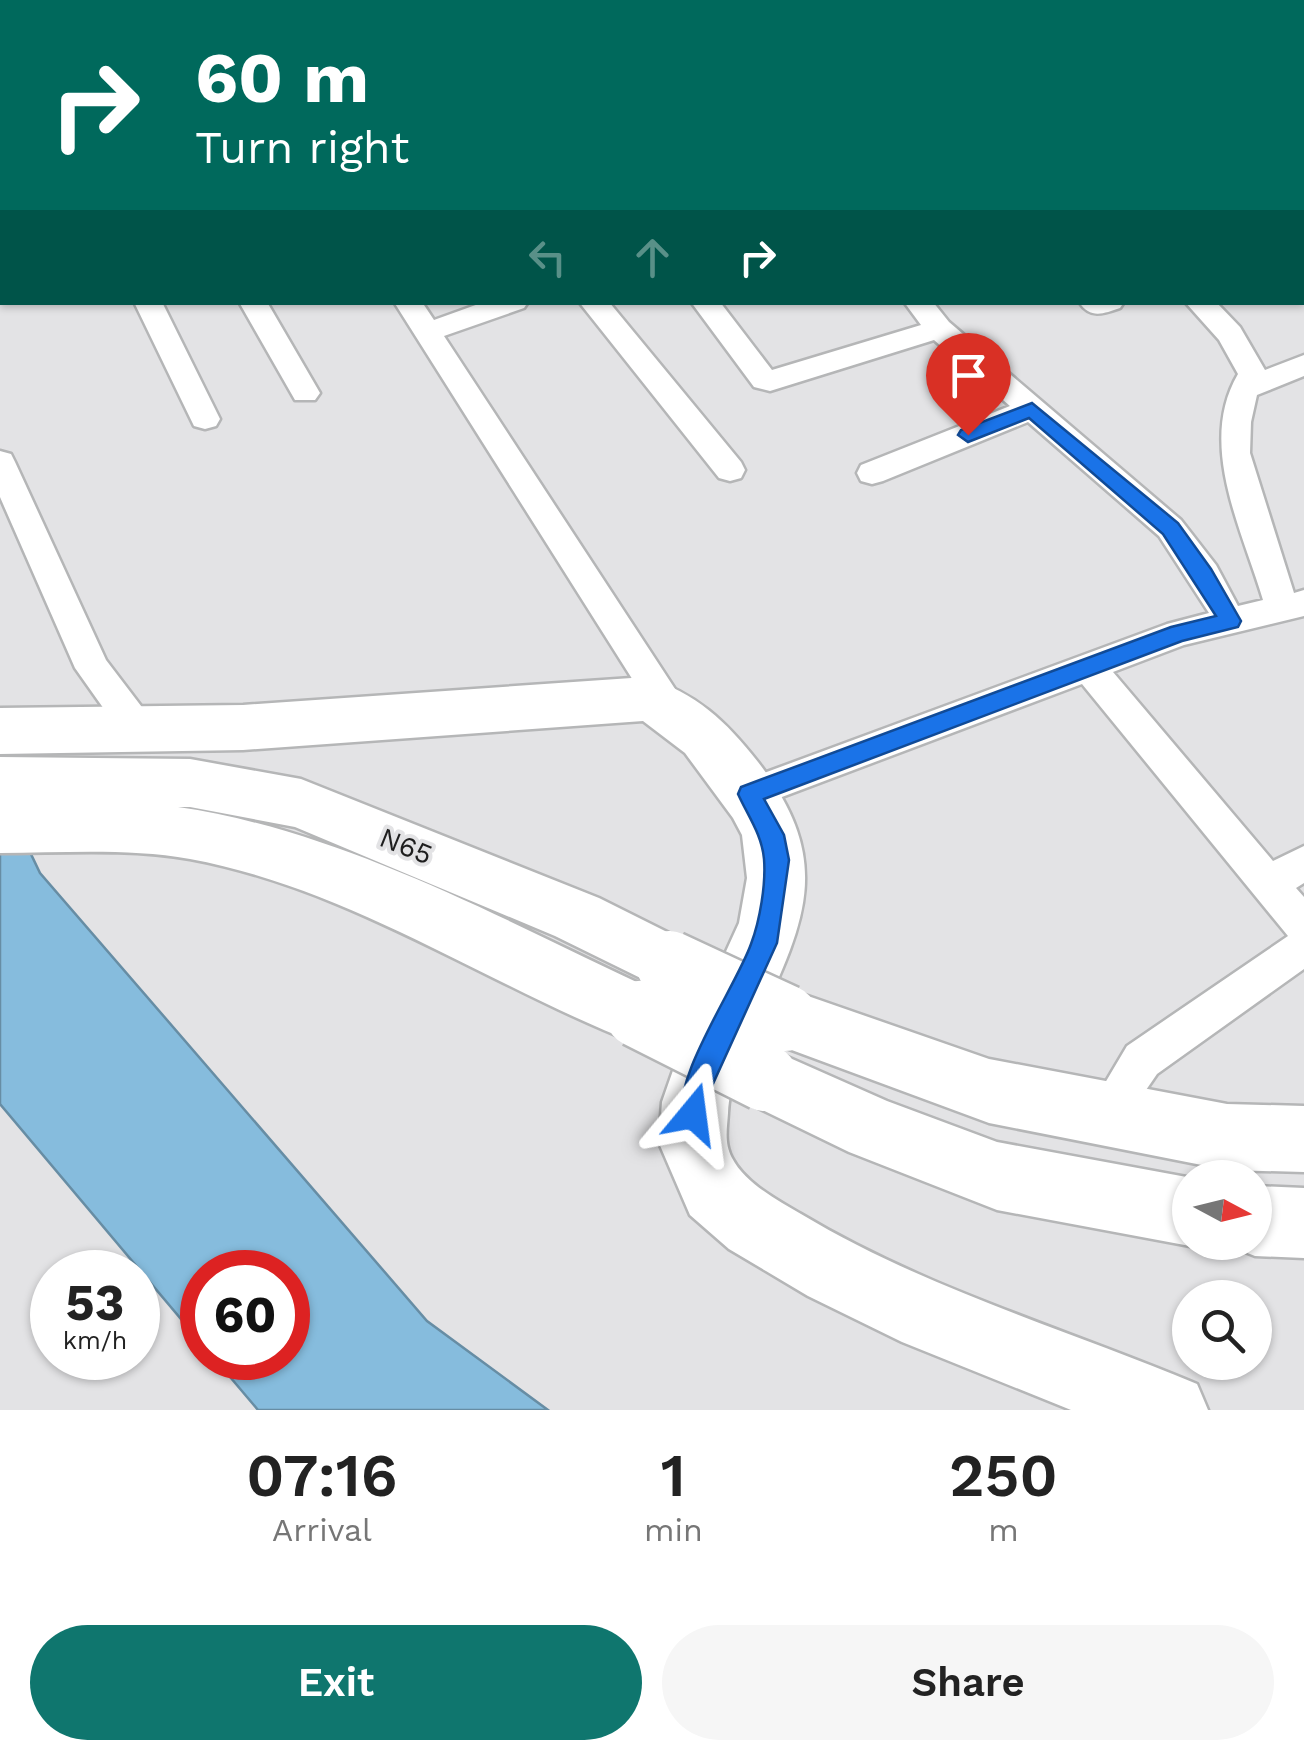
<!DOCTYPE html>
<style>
:root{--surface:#fff;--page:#f6f6f6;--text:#222;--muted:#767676;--accent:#0f766e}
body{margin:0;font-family:"Work Sans",sans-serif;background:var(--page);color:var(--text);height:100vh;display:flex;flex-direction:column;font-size:38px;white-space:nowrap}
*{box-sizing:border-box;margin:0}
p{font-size:32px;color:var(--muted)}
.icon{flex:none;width:55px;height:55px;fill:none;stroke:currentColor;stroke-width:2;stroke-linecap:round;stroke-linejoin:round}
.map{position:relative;height:1410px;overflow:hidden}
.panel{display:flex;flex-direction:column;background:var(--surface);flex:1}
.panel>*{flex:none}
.guide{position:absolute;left:0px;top:0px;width:1305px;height:305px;box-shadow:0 2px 8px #0004;background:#00695c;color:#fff;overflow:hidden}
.needle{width:65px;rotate:97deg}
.buttons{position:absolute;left:1172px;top:1160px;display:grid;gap:20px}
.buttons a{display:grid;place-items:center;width:100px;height:100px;border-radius:50%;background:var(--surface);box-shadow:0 2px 8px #0004;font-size:50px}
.speed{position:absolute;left:30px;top:1250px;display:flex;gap:20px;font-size:50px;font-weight:700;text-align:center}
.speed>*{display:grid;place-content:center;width:130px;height:130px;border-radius:50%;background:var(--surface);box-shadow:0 2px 8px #0004;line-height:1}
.speed small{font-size:25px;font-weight:400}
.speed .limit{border:15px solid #d22;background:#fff;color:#111}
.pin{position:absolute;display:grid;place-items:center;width:85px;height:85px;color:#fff;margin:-102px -42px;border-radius:50% 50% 50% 0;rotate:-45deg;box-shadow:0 0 10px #0007}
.pin .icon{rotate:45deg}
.me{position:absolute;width:110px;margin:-55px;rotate:16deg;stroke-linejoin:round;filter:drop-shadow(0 0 8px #0008)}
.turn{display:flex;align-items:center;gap:35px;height:210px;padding:0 30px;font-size:45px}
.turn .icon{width:130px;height:130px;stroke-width:2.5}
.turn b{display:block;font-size:70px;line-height:85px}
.lanes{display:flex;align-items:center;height:95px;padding:0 30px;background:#0003;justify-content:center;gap:50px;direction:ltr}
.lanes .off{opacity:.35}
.eta{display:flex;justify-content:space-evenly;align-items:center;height:170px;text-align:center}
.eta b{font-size:60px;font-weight:600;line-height:70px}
.primary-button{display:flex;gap:20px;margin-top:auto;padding:20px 30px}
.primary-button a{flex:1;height:115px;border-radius:60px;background:var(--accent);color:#fff;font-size:40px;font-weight:600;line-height:115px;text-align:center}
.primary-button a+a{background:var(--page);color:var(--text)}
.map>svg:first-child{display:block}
.water{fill:#86bcdd;stroke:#678da4;stroke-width:2.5}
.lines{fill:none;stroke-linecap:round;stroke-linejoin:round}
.street-casing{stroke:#b5b6b7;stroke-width:5}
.primary-casing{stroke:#b5b6b7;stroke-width:5}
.highway-casing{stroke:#b5b6b7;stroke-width:5}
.street{fill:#fff;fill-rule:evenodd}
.primary{fill:#fff;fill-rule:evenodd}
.highway{fill:#fff;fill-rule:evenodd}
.highway-bridge-casing{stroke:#b5b6b7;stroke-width:71;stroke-linecap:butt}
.highway-bridge{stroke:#fff;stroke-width:66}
.route{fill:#1a73e8;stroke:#114b97;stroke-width:2.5}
.labels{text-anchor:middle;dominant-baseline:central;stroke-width:8;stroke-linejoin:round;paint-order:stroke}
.street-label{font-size:28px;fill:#1e1e1e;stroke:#e3e3e5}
</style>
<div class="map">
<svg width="1304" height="1410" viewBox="0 0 1304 1410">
<rect width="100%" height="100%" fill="#e3e3e5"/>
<path class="water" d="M0,789L40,873L427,1321L548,1410H258L214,1358H288V1272H202V1344L0,1104Z"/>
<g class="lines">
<g class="street-casing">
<path id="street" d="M192,0H214L215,2H193Z
M448,0H471L472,2H449Z
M786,0H810L811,2H787Z
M891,0H915L916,2H892Z
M989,0H1012L1013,2H990Z
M1083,0H1106L1107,2H1084Z
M1267,0H1292L1293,2H1268Z
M0,153L2,154V174L0,173Z
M1302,180L1304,181V197L1302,196Z
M1302,282L1304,283V302L1302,301Z
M134,302H162L220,419L216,426L205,429L194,426Z
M239,302H267L320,393L315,400H295Z
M394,302H422L434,320L484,302H528L524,308L444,336L679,695L684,705L679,715L667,719L655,715Z
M579,302H609L741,462L745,470L741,478L730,481L719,478Z
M691,302H720L772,370L921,325L904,302H933L949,322L1181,520L1216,565L1238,606L1263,600C1242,529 1197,444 1238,374L1219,340L1185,302H1216L1240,327L1265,370L1304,355V376L1257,395L1251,422L1250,453L1294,593L1304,590V616L1184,645L1113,672L1273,861L1304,846V883L1296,888L1304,897V969L1157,1074L1146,1090L1136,1132L1121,1138L1106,1132L1100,1117L1105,1083L1127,1046L1288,936L1082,684L750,809L737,805L732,794L737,783L1167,624L1209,613L1159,536L1028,422L883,481L872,484L861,481L857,473L861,465L1010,406L934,340L770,391L754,387Z
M1079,302H1124L1120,308C1103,314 1090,319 1079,302Z
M0,451L11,454L15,462L106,660L154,723L159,733L154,743L141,748L128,743L75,668L0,497Z"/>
</g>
<g class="primary-casing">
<path id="primary" d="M646,677C697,694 725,720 758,762C836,863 804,923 756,1028C744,1054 729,1084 728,1113C727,1129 724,1143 732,1158C745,1183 777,1200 801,1214C926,1289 1064,1328 1197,1384L1208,1410H1071L902,1342L808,1296L729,1249L690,1215L659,1143L662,1102L677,1059L739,923L747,878L742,835L733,818L685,753L643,721L243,750L0,754V708L243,705Z"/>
</g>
<g class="highway-casing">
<path id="highway" d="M0,757L190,759L301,779L599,898L691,944L700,964L691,984L669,992L555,936L295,827L190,807H178C345,831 509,923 660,993L670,1014L660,1035L638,1044C487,985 352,889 190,859C127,848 63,853 0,853Z
M785,988L989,1059L1227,1104L1304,1106V1172L1227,1170L989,1123L762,1039L753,1018L762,997Z
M765,1047L887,1101L997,1142L1192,1178L1190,1242H1197L1190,1246L997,1210L849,1152L742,1100L732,1078L742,1056Z
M1255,1186L1304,1188V1258L1255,1256L1230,1246L1229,1242H1255Z"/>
</g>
<use href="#street" class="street"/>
<use href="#primary" class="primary"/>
<use href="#highway" class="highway"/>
<g class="highway-bridge-casing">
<path id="highway-bridge" d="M669,964L785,1018
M638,1014L765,1078"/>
</g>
<use href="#highway-bridge" class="highway-bridge"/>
</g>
<path class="route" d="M1032,403L1178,523L1211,569L1241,621L1238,627L1182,641L764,799L784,835L789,860L777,943L712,1086L703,1123L693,1127L684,1123C667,1085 737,985 751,944C760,920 766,884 764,859C762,835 748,816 738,794L741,787L1171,627L1216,616L1163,534L1029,418L968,442L958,435L961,430Z"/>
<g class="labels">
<g class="street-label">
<text transform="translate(406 846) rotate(22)">N65</text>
</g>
</g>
</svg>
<div class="buttons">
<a><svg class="needle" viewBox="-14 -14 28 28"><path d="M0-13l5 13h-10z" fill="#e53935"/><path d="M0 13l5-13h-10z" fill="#767676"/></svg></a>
<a><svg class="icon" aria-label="search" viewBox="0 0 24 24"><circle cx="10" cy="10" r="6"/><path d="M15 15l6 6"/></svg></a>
</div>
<div class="speed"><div>53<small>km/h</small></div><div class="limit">60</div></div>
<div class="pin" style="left:968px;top:435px;background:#d93025"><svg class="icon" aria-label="arrive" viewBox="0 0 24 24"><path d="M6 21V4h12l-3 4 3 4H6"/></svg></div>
<svg class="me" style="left:693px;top:1114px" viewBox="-20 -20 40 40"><path d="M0-17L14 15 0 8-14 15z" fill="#1a73e8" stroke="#fff" stroke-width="4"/></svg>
<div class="guide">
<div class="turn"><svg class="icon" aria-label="right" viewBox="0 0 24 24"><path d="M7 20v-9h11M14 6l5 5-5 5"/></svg><div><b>60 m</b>Turn right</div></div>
<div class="lanes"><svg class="icon off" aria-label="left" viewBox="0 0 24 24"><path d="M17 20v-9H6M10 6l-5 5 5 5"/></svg><svg class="icon off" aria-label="ahead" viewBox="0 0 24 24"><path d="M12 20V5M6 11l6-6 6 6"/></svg><svg class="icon" aria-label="right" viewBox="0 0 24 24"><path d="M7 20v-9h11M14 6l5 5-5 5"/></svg></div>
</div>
</div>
<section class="panel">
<div class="eta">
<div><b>07:16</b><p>Arrival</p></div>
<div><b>1</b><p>min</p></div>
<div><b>250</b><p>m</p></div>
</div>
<div class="primary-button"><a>Exit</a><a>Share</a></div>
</section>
